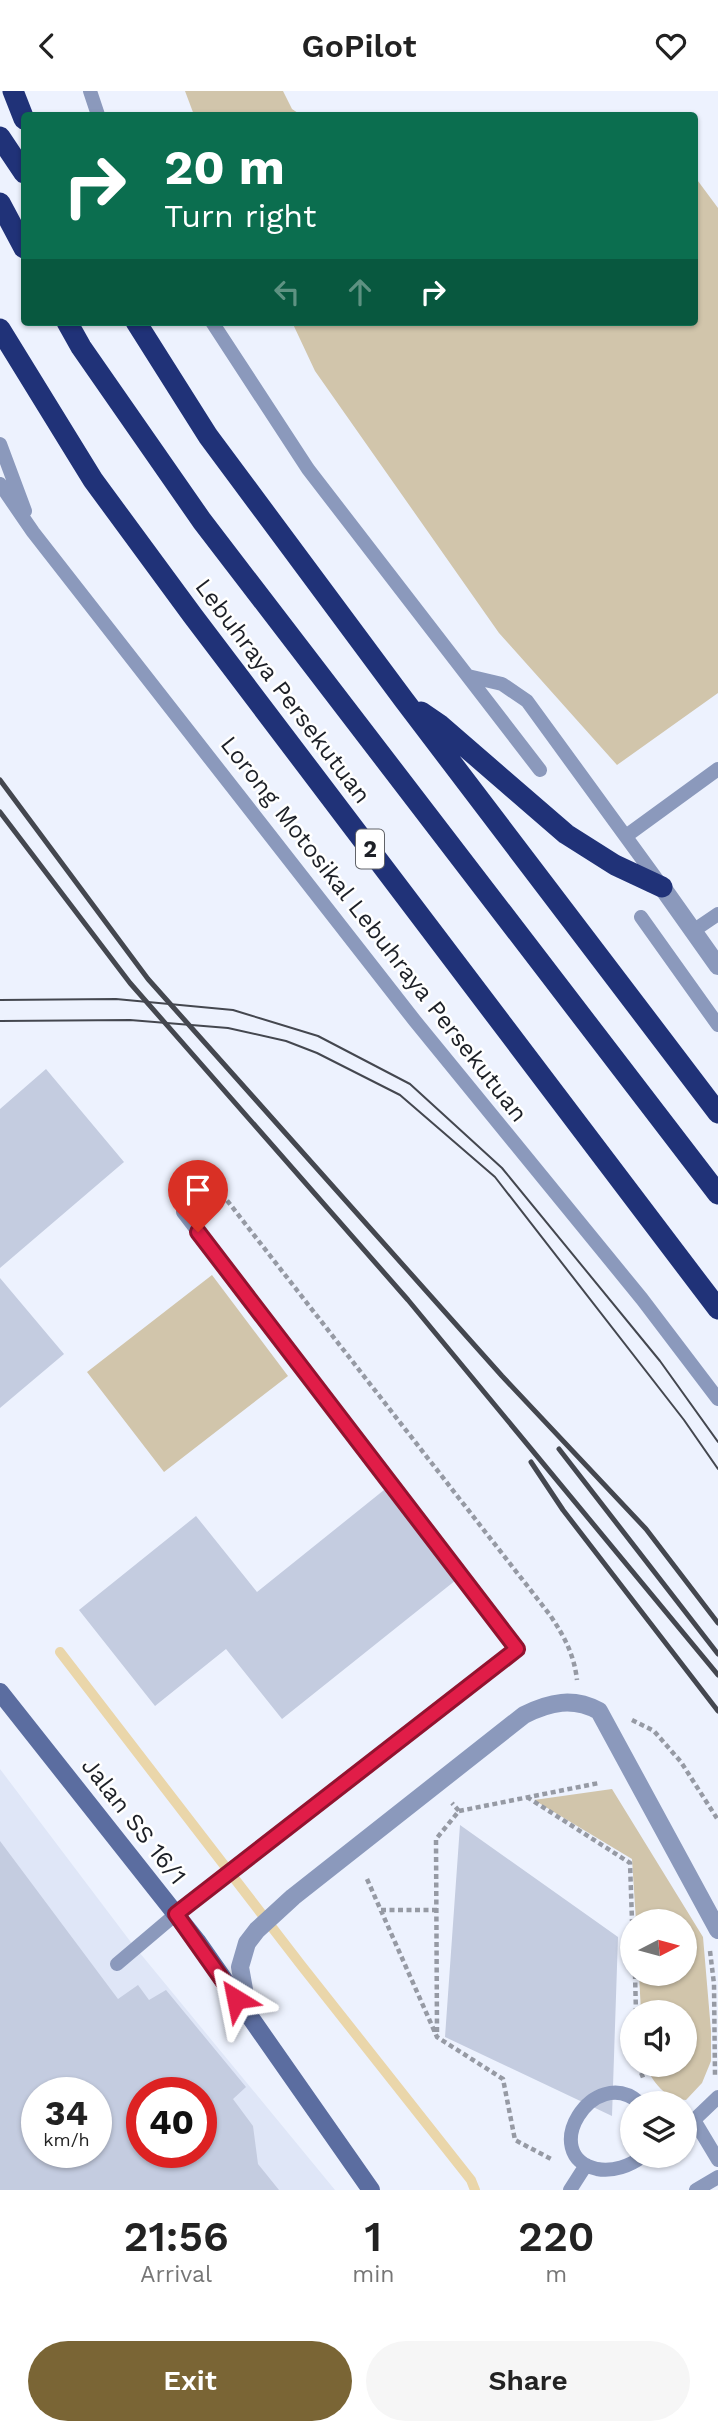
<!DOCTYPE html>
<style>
:root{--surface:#fff;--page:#f6f6f6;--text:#222;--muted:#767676;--accent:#7a6535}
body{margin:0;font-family:"Work Sans",sans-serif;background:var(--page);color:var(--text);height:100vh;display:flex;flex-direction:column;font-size:26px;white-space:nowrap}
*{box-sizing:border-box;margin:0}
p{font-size:23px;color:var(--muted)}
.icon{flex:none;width:38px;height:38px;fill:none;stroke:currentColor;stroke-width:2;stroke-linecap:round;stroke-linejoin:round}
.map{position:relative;height:2099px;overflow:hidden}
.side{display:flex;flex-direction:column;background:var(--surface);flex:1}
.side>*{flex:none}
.top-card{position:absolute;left:21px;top:21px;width:677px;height:214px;border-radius:7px;box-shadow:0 2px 5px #0004;background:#0b6e4f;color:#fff;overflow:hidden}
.needle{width:46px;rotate:84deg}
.tools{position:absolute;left:620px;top:1818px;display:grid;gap:14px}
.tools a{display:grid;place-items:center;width:77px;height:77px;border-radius:50%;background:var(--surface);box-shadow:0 2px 5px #0004;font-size:35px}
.speed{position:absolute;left:21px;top:1986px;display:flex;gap:14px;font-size:35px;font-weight:700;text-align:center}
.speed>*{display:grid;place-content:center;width:91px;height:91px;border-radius:50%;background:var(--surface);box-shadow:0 2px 5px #0004;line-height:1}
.speed small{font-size:18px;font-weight:400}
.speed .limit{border:10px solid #d22;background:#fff;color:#111}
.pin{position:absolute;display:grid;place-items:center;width:60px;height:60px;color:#fff;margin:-72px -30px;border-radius:50% 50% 50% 0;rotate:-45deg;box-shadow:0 0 7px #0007}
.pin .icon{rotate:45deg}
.me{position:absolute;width:77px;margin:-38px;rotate:325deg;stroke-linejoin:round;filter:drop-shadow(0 0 5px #0008)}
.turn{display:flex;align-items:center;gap:24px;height:147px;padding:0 28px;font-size:32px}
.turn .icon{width:91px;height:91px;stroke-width:2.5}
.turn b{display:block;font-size:49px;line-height:60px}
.lanes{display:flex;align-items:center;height:66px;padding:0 28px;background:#0003;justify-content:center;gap:35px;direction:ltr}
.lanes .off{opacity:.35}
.eta{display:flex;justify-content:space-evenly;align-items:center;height:119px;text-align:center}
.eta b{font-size:42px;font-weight:600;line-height:49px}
.button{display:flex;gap:14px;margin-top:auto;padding:14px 28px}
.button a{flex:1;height:80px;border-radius:42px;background:var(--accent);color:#fff;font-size:28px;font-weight:600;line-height:80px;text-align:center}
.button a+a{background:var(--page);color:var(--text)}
header{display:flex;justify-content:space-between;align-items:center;height:91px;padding:0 28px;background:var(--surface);font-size:32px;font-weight:600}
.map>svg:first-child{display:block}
.built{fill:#dfe6f7;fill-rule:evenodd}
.green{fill:#d1c5ab}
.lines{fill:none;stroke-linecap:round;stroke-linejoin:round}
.stream{stroke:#ead6aa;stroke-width:10}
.building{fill:#c4cce0;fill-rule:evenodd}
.path{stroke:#969aa4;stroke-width:4.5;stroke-dasharray:5 3.5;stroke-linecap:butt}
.lane{stroke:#8b99bc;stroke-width:14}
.street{stroke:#8b99bc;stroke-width:18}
.secondary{stroke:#5b6da0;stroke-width:18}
.highway{stroke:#203278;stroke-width:21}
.tram{stroke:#44474f;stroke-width:2}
.rail{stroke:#44474f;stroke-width:5}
.route-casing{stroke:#92132f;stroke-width:18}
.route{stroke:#e11d48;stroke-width:12}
.labels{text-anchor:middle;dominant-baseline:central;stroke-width:5;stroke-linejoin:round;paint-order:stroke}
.shield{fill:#fff;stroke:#616368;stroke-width:2}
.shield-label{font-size:23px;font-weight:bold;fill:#1d2027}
.street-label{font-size:24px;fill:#1d2027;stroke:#fff}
</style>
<header><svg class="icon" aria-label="back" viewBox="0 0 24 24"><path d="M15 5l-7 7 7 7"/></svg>GoPilot<svg class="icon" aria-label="heart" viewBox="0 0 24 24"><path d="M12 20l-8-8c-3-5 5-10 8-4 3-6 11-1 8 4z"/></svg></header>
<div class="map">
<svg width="718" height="2099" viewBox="0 0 718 2099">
<rect width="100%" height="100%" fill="#edf2fe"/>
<path class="built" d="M0,1678L130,1850L335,2099H0ZM37,2002H96V2062H37ZM142,2002H201V2062H142Z"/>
<path class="green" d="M185,0H283L292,18L301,24H194Z
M695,86L718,117V602L617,674L499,542L315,280L292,231H695Z
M212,1184L288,1285L164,1381L87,1281Z
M612,1698L703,1846L711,1940V1970L702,1992L686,2009C663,2007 655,1992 644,1974H684V1922L641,1921L639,1883H684V1830H636L632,1768L534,1709Z"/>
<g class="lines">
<path class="stream" d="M60,1561L301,1874L471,2089L475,2099"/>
</g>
<path class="building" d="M46,978L124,1071L0,1177V1018Z
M0,1187L64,1263L0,1317Z
M384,1399L456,1489L282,1628L226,1558L155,1615L79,1519L196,1425L257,1501Z
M460,1734L618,1846L612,2025L445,1946Z
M0,1750L118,1908L138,1894L149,1909L166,1899L246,1996L233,2008L253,2035L258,2073L279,2099H0ZM37,2002H96V2062H37ZM142,2002H201V2062H142Z"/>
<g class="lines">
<path class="path" d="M201,1076L550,1524C564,1545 574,1563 577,1589
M632,1629L654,1640L681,1671L718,1729
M527,1706L630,1772L632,1830
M459,1720L599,1692
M367,1788L437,1946L503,1988L515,2049L553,2069
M381,1819H437
M710,1860L714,1893L715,1984
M635,1883L636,1922
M437,1941L436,1748L459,1720L452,1712
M638,1974L644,1989"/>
<path class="lane" d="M90,0L98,24
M212,231L308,378L540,679
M0,353L25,420
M0,393L33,441L415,930L642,1208L718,1308
M468,585L502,593L527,610L661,794
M626,745L718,678
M641,826L718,934
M693,840L718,823
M117,1873L176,1823L517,1558L183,1121
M640,2012C593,1971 537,2065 597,2078C613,2081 630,2075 643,2065
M694,2029L718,2006
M684,2030L694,2029L718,2069
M570,2099L586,2074
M696,2099L718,2086"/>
<path class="street" d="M662,796L718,875
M248,1921L240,1876L247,1852L257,1839L293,1806L524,1624C550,1611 573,1606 599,1620L718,1839"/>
<path class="secondary" d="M0,1601L197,1850L371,2099"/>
<path class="highway" d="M13,0L24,28
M0,46L24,82
M0,112L24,157
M67,231L81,256L202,430L718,1103
M136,231L208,345L404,609L718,1022
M0,238L93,389L193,525L718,1218
M421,621L440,634L566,743L615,774L662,796"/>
<path class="tram" d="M0,909L116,908L233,919L318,945L410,993L502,1077L660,1270L718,1351
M0,930L130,929L228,937L286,950L317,962L400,1004L495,1086L684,1329L718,1378"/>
<path class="rail" d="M0,689L148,888L502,1285L646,1438L718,1532
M0,721L130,892L408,1209L718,1584
M559,1358L718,1563
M531,1371L563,1419L718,1620"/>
</g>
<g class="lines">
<g class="route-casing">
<path id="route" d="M198,1141L517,1558L176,1823L236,1908"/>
</g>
<use href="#route" class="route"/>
</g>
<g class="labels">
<rect class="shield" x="356" y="738.5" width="28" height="39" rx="5"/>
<g class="shield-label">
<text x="370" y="758">2</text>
</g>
<g class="street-label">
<text transform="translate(283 600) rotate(53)">Lebuhraya Persekutuan</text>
<text transform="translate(374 838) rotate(52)">Lorong Motosikal Lebuhraya Persekutuan</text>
<text transform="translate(134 1730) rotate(52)">Jalan SS 16/1</text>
</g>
</g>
</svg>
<div class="tools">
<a><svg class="needle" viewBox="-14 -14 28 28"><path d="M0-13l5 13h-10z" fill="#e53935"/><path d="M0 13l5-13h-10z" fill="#767676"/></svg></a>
<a><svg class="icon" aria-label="sound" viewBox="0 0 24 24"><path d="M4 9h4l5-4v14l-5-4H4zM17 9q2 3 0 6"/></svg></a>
<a><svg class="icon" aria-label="layers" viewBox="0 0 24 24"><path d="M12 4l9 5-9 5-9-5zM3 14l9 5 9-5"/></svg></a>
</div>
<div class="speed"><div>34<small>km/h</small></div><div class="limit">40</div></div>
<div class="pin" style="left:198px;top:1141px;background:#d93025"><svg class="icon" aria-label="arrive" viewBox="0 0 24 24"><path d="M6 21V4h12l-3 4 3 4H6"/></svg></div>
<svg class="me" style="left:236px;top:1908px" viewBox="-20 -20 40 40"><path d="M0-17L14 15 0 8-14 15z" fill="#e11d48" stroke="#fff" stroke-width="4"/></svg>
<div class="top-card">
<div class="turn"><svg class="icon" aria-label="right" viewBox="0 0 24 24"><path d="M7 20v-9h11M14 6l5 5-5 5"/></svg><div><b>20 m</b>Turn right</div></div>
<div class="lanes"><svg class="icon off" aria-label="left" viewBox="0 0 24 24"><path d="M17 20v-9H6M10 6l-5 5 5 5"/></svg><svg class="icon off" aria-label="ahead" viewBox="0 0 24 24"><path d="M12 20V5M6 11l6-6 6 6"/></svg><svg class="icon" aria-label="right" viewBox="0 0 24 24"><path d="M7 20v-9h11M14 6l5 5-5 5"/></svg></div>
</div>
</div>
<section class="side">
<div class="eta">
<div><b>21:56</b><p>Arrival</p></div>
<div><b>1</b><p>min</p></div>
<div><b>220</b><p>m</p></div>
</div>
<div class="button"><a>Exit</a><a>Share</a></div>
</section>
